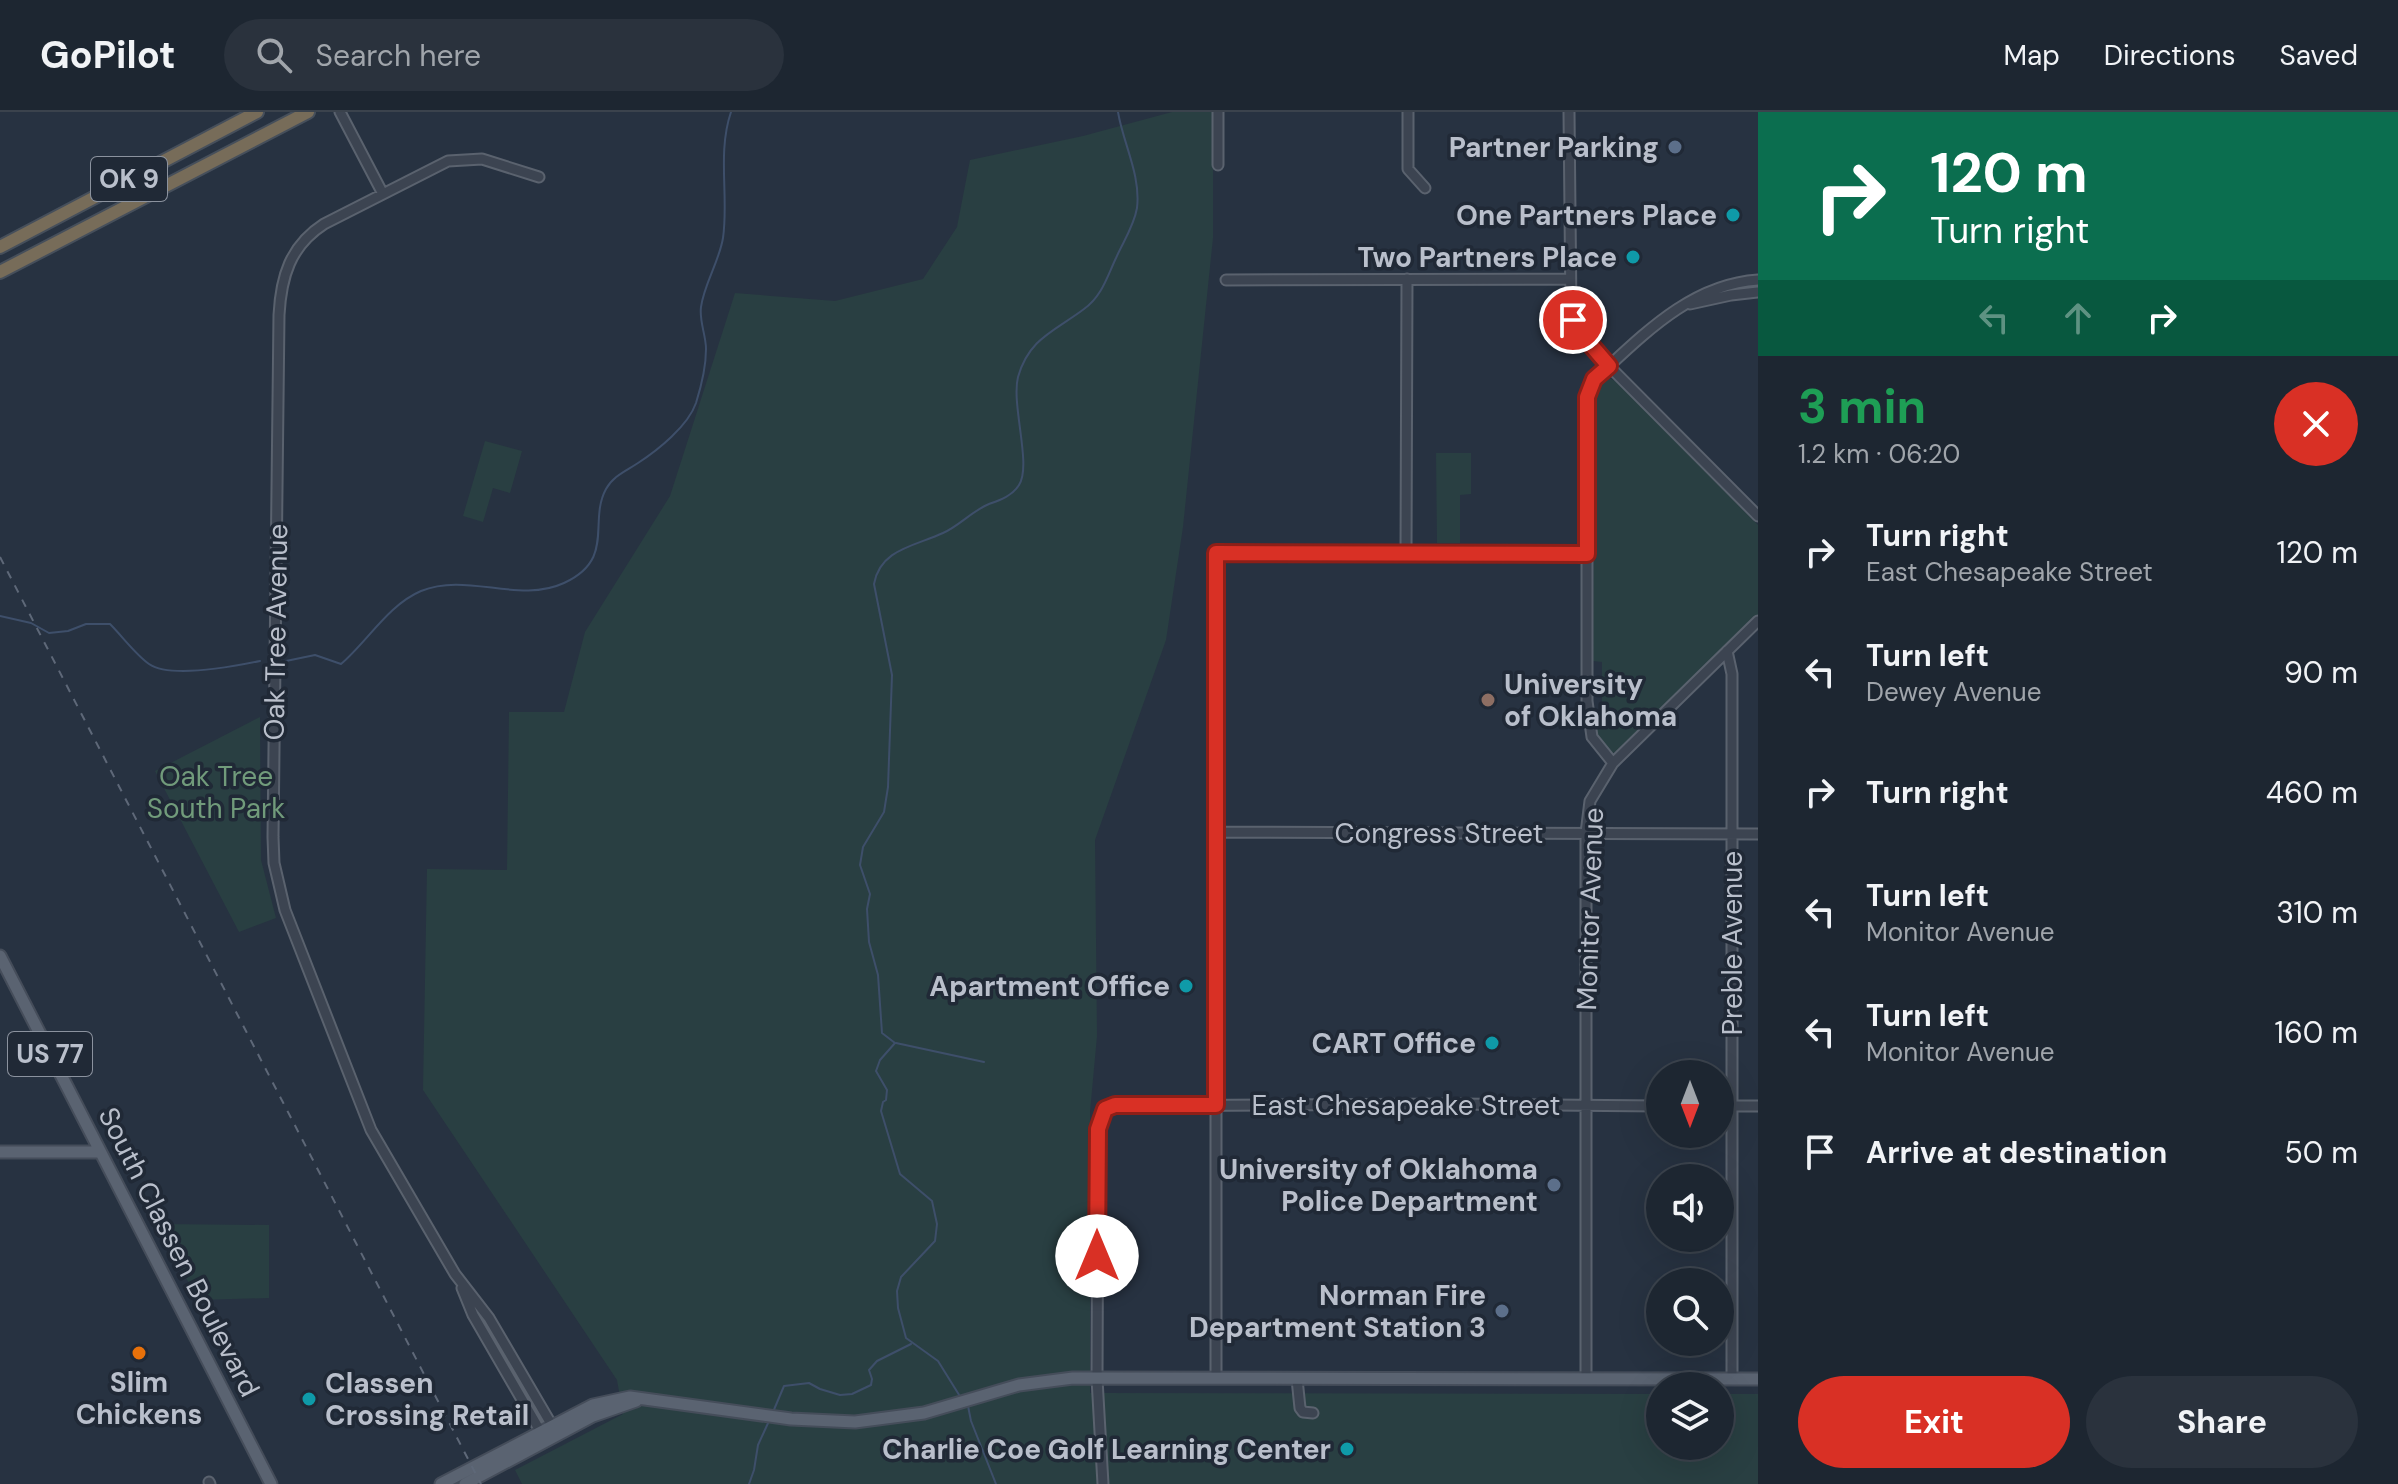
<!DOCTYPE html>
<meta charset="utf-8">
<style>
:root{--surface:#1d2631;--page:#2a323d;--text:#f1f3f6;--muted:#a0a5ab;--line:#3b434d;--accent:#d93025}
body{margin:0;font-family:"DM Sans",sans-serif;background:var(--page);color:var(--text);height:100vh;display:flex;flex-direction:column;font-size:30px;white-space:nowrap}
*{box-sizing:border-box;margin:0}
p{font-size:26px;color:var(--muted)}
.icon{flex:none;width:44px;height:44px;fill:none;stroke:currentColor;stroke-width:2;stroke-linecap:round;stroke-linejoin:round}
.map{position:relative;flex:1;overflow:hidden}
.panel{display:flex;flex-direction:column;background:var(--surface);width:640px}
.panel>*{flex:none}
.banner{background:#0b6e4f;color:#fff;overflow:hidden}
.needle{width:52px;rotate:180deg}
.fabs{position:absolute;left:1646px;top:948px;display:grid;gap:16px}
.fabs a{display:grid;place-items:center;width:88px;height:88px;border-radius:50%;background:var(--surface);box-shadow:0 8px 32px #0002,0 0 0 2px var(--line);font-size:40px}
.pin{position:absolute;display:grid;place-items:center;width:68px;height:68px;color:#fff;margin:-34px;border:4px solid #fff;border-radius:50%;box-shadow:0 2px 8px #0007}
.me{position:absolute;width:88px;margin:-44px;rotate:0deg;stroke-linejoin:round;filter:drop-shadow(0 0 6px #0008)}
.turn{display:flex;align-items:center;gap:28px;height:168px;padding:0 40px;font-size:36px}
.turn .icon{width:104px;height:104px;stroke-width:2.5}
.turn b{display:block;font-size:56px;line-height:68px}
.lanes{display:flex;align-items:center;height:76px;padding:0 40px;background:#0003;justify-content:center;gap:40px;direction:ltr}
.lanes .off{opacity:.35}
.round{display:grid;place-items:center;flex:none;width:84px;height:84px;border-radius:42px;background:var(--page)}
.head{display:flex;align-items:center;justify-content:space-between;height:136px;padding:0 40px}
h1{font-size:48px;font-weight:700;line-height:60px;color:#1e9e55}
.primary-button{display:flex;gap:16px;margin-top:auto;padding:16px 40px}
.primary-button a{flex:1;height:92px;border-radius:48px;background:var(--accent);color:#fff;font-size:32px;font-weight:700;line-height:92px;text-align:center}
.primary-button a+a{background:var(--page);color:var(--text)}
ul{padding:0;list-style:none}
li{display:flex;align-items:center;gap:24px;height:120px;padding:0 40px}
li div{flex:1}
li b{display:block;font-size:30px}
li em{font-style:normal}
header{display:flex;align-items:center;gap:48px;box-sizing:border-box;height:112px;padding:0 40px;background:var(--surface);border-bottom:2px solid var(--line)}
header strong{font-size:38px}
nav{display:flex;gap:44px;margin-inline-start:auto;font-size:28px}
.search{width:560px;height:72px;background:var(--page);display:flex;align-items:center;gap:20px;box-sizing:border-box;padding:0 28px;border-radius:44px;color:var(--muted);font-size:30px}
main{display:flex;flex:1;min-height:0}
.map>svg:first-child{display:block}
.green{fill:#293f42}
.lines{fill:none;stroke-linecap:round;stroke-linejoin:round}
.stream{stroke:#3e4f6a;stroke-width:2}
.minor-casing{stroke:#5a626e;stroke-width:13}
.major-casing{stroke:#454d5a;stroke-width:15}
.highway-casing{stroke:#464f5b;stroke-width:16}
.minor{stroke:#3c4451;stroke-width:9}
.major{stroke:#5a6371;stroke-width:11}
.highway{stroke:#776c59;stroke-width:12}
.rail{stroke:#5e6878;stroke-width:2;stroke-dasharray:8 8;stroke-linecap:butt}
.route-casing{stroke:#8d1f18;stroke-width:20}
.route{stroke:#d93025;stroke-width:14}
.service-dot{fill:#5c6f8a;stroke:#202936;stroke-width:3}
.culture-dot{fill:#0f9aa8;stroke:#202936;stroke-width:3}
.education-dot{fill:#8d6e63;stroke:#202936;stroke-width:3}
.food-dot{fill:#e8710a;stroke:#202936;stroke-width:3}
.labels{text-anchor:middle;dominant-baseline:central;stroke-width:7;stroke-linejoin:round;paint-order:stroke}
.shield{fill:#202936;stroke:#8b929e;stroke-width:2}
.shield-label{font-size:26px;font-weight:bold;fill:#b9bfcb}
.poi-label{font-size:28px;font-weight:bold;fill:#b9bfcb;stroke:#202936;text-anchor:end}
.street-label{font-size:28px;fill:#b9bfcb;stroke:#202936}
.park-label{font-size:28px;fill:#719b7b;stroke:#202936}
</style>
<header>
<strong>GoPilot</strong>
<div class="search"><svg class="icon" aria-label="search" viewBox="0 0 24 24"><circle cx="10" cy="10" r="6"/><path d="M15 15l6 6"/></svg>Search here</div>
<nav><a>Map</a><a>Directions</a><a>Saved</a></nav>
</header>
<main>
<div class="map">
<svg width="1758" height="1372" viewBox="0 0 1758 1372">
<rect width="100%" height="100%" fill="#273241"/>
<path class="green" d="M1172,0H1213V126L1183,415L1166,528L1095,728L1097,924L1090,1000V1281L1660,1282V1334H1720V1282H1758V1372H522L515,1358L623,1302L617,1268L423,978L427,757L507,758L509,600H564L585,520L670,384L735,181L835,189L923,167L957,115L970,48L1083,24Z
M1609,266L1617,270L1758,413V503L1622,637L1610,642L1594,622L1591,599L1602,598V550L1593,549L1594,282L1600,270Z
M485,329L522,339L510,381L493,376L483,410L463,404Z
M1436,341H1471V382L1460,383V431H1437Z
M260,605L261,748L276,806L239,820L155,659Z
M157,1112L269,1113V1186L198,1188Z"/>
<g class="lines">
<path class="stream" d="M0,504L31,511L49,521L68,519L86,512H110C122,524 135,542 149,552C171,567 236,554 260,549
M286,549L315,543L341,552C367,530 388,493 421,479C467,460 519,492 564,471C616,447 588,410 606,377C613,364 626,359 638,351C658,338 688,314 696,291C701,275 706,254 706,237C706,223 699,209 701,195C704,172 719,150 723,126C729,85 717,41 731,0
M896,931L984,950
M961,1286L938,1249L906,1226L898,1196L897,1179L901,1165L935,1129L937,1112L932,1089L900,1062L881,999L883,990L886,988L887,978L876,959L880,948L895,931L882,921L878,863L869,830L867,797L870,782L860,753L863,735L884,700L888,675L892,563L874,472C880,437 915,434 943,421C959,414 972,399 989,392C1000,388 1012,384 1019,373C1032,353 1011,293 1018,265C1029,226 1055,219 1084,197C1102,184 1107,165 1116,146C1123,130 1134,114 1137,96C1141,63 1123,31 1118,0
M968,1294L971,1309L996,1372
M773,1300L784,1274L809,1271L820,1277L840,1283L852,1282L871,1273L872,1267L869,1258L877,1249L911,1232
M749,1372L754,1358L758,1333L769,1309"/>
<g class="minor-casing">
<path id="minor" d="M340,0L383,82
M1218,0V53
M1408,0V57L1425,76
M1569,0L1571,199L1577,215L1609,254L1594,267L1587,285V589L1592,625L1613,651
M539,65L482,47L448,49L324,112C290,134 281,165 279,203L273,725L274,751L285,798L371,1018L455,1162L489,1206L554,1317
M1226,168L1570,167
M1758,168C1697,172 1652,214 1609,254L1758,404
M1690,192L1731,183L1758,180
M1406,442L1407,167
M1727,539L1732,562V1267
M1217,720L1758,722
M1720,994H1758
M462,1176L473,1203L543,1324
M1216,1266V441L1587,442
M1297,1267L1300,1296L1303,1300L1313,1301
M1586,1267V721L1590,689L1613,651L1758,509
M209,1370L210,1372
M1103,1372L1097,1267L1098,1017L1102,1002L1108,994L1460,992L1660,994"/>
</g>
<g class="major-casing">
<path id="major" d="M0,844L271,1372
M0,1040H100
M441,1372L593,1293L630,1285L791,1307L855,1310L924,1301L1019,1273L1073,1266L1758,1267
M465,1372L593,1304L636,1289"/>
</g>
<g class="highway-casing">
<path id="highway" d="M0,135L257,0
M0,160L308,0"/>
</g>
<use href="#minor" class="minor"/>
<use href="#major" class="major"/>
<use href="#highway" class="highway"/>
<path class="rail" d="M0,445L481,1372"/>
</g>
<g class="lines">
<g class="route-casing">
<path id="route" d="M1097,1144L1098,1017L1105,997L1115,993H1216V441L1587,442V285L1594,267L1609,254L1585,226L1573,208"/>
</g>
<use href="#route" class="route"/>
</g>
<g class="service-dot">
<circle cx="1675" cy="35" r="8"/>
<circle cx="1554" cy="1073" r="8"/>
<circle cx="1502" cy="1199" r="8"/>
</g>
<g class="culture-dot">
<circle cx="1733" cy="103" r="8"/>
<circle cx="1633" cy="145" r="8"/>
<circle cx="1186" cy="874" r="8"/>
<circle cx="1492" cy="931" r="8"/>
<circle cx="309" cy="1287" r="8"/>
<circle cx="1347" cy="1337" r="8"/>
</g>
<circle class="education-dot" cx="1488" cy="588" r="8"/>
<circle class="food-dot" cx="139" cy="1241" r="8"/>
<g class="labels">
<g class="shield">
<rect x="91" y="45" width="76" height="44" rx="6"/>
<rect x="8" y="920" width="84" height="44" rx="6"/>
</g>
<g class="shield-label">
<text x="129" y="67">OK 9</text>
<text x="50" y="942">US 77</text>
</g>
<g class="poi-label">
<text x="1659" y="35">Partner Parking</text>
<text x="1717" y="103">One Partners Place</text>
<text x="1617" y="145">Two Partners Place</text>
<text x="1504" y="572" text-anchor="start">University<tspan x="1504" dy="32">of Oklahoma</tspan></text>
<text x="1170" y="874">Apartment Office</text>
<text x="1476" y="931">CART Office</text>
<text x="1538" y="1057">University of Oklahoma<tspan x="1538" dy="32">Police Department</tspan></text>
<text x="1486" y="1183">Norman Fire<tspan x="1486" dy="32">Department Station 3</tspan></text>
<text x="139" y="1270" text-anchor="middle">Slim<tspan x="139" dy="32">Chickens</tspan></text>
<text x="325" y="1271" text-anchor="start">Classen<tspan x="325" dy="32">Crossing Retail</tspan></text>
<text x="1331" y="1337">Charlie Coe Golf Learning Center</text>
</g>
<g class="street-label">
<text transform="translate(276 520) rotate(-89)">Oak Tree Avenue</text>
<text x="1439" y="721">Congress Street</text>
<text transform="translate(1590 797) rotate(-88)">Monitor Avenue</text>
<text transform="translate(1732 831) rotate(-90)">Preble Avenue</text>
<text x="1406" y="993">East Chesapeake Street</text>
<text transform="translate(179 1140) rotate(63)">South Classen Boulevard</text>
</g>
<g class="park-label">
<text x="216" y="664">Oak Tree<tspan x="216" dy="32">South Park</tspan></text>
</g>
</g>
</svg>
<div class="fabs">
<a><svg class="needle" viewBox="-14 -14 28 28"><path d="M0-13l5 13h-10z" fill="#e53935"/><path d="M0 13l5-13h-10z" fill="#a0a5ab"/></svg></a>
<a><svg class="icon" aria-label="sound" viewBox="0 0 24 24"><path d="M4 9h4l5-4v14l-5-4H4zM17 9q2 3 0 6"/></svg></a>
<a><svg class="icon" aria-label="search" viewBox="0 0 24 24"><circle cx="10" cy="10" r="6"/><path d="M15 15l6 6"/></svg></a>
<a><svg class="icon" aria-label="layers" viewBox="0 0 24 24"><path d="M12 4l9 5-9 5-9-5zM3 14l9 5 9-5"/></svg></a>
</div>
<div class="pin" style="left:1573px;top:208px;background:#d93025"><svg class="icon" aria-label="arrive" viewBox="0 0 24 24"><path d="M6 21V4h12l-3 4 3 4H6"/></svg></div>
<svg class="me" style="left:1097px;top:1144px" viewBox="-20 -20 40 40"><circle r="19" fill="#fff"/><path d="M0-13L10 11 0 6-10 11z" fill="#d93025"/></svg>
</div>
<section class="panel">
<div class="banner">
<div class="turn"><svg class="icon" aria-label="right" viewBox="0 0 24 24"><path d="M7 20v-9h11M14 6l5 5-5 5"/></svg><div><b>120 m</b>Turn right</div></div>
<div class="lanes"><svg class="icon off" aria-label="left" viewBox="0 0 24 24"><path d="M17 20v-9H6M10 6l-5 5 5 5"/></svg><svg class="icon off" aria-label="ahead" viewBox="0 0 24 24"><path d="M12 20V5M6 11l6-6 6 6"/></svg><svg class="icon" aria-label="right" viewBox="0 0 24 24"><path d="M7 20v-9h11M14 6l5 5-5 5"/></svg></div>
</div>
<div class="head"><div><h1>3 min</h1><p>1.2 km · 06:20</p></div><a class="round" style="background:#d93025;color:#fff"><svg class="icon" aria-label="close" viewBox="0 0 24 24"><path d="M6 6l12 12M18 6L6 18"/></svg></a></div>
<ul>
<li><svg class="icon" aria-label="right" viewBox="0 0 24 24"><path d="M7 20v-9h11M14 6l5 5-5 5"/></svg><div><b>Turn right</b><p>East Chesapeake Street</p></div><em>120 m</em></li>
<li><svg class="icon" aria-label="left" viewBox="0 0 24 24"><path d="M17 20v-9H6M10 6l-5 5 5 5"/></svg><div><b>Turn left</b><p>Dewey Avenue</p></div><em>90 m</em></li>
<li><svg class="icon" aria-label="right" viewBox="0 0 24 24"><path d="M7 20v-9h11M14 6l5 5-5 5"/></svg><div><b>Turn right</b></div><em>460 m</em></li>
<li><svg class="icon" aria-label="left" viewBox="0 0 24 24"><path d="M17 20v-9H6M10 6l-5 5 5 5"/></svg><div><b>Turn left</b><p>Monitor Avenue</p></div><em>310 m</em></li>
<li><svg class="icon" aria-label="left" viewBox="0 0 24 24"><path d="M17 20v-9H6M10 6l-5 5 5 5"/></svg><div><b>Turn left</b><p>Monitor Avenue</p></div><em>160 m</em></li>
<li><svg class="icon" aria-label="arrive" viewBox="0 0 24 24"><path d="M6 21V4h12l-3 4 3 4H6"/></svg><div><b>Arrive at destination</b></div><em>50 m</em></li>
</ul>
<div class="primary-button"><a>Exit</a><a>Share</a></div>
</section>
</main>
